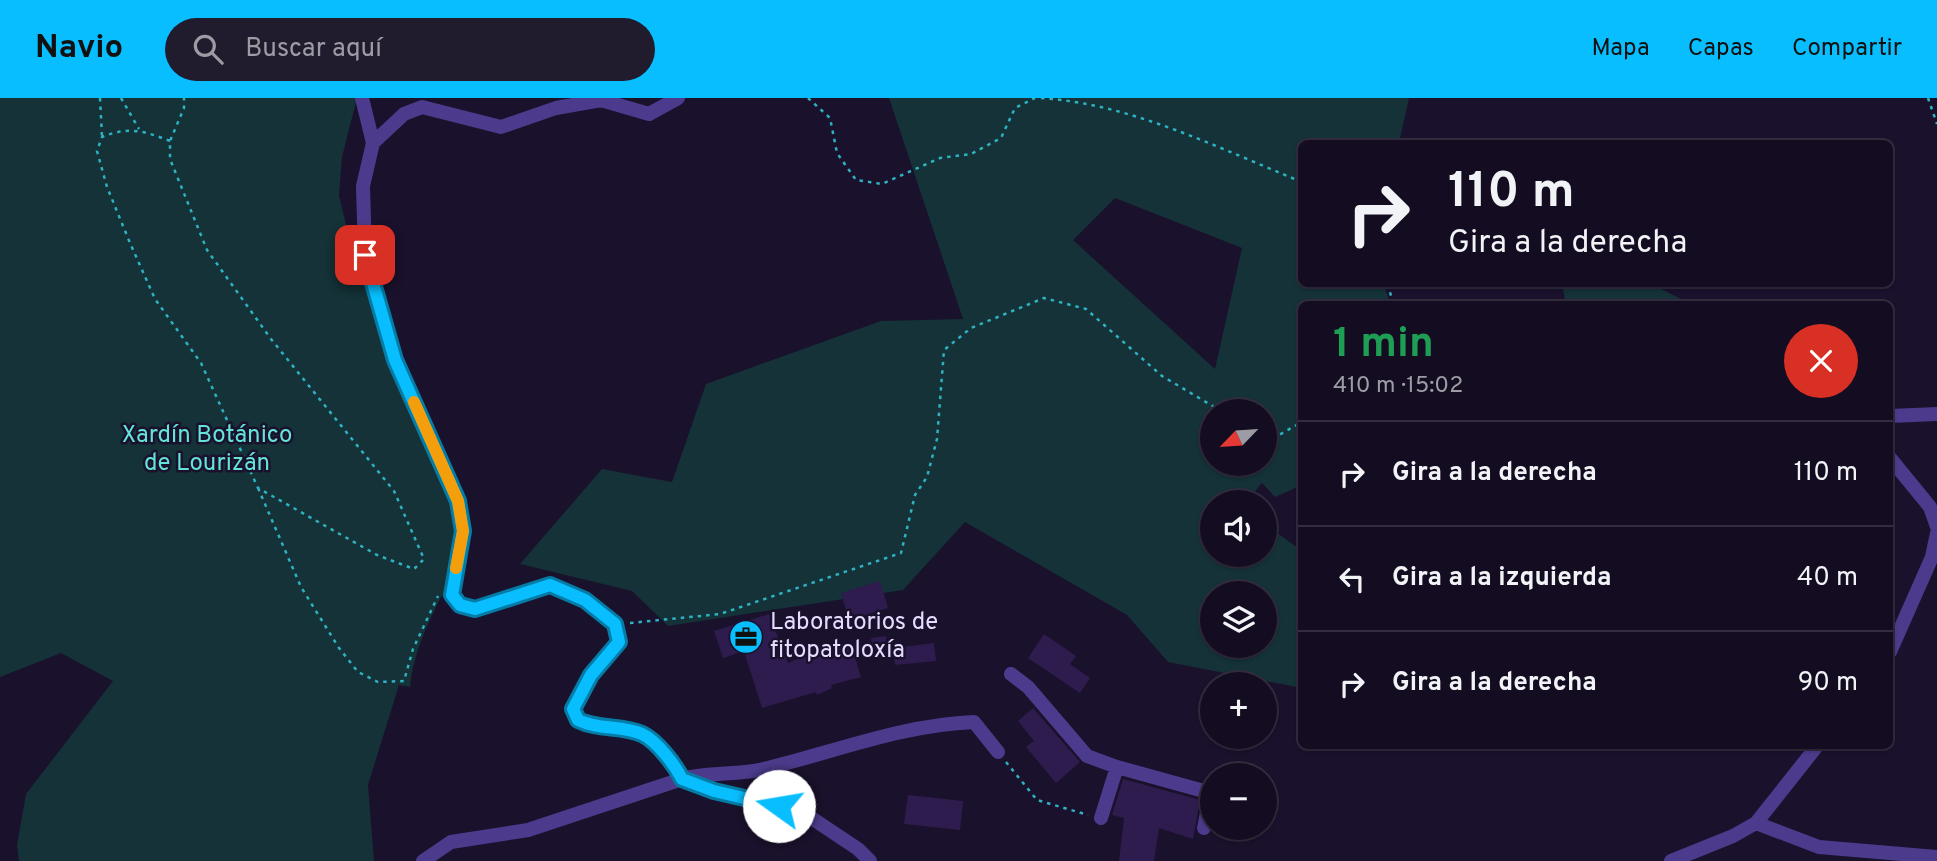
<!DOCTYPE html>
<html lang="es">
<meta charset="utf-8">
<style>
:root{--surface:#140d21;--page:#211b2e;--text:#f1f3f6;--muted:#9d9ca5;--line:#332d3f;--accent:#08beff}
body{margin:0;font-family:Overpass,sans-serif;background:var(--page);color:var(--text);height:100vh;display:flex;flex-direction:column;font-size:26px;white-space:nowrap}
*{box-sizing:border-box;margin:0}
p{font-size:23px;color:var(--muted)}
.icon{flex:none;width:38px;height:38px;fill:none;stroke:currentColor;stroke-width:2;stroke-linecap:round;stroke-linejoin:round}
.map{position:relative;flex:1;overflow:hidden}
.panel{position:absolute;left:1298px;top:203px;width:595px;height:448px;display:flex;flex-direction:column;background:var(--surface);border-radius:10px;box-shadow:0 2px 5px #0004,0 0 0 2px var(--line)}
.panel>*{flex:none}
.hud{position:absolute;left:1298px;top:42px;width:595px;height:147px;border-radius:10px;box-shadow:0 2px 5px #0004,0 0 0 2px var(--line);background:#140d21;color:var(--text);overflow:hidden}
.needle{width:46px;rotate:245deg}
.controls{position:absolute;left:1200px;top:301px;display:grid;gap:14px}
.controls a{display:grid;place-items:center;width:77px;height:77px;border-radius:50%;background:var(--surface);box-shadow:0 2px 5px #0004,0 0 0 2px var(--line);font-size:35px}
.pin{position:absolute;display:grid;place-items:center;width:60px;height:60px;color:#fff;margin:-30px;border-radius:14px;box-shadow:0 4px 10px #0006}
.me{position:absolute;width:77px;margin:-38px;rotate:283deg;stroke-linejoin:round;filter:drop-shadow(0 0 5px #0008)}
.turn{display:flex;align-items:center;gap:24px;height:147px;padding:0 35px;font-size:32px}
.turn .icon{width:91px;height:91px;stroke-width:2.5}
.turn b{display:block;font-size:49px;line-height:60px}
.round{display:grid;place-items:center;flex:none;width:74px;height:74px;border-radius:37px;background:var(--page)}
.overview{display:flex;align-items:center;justify-content:space-between;height:119px;padding:0 35px}
h1{font-size:42px;font-weight:700;line-height:52px;color:#1e9e55}
ul{padding:0;list-style:none}
li{display:flex;align-items:center;gap:21px;height:105px;padding:0 35px;border-top:2px solid var(--line)}
li div{flex:1}
li b{display:block;font-size:26px}
li em{font-style:normal}
header{display:flex;align-items:center;gap:42px;box-sizing:border-box;height:98px;padding:0 35px;background:var(--accent);color:#111}
header strong{font-size:33px}
nav{display:flex;gap:38px;margin-inline-start:auto;font-size:24px}
.search{width:490px;height:63px;background:var(--page);display:flex;align-items:center;gap:18px;box-sizing:border-box;padding:0 24px;border-radius:38px;color:var(--muted);font-size:26px}
.map>svg:first-child{display:block}
.green{fill:#143237;fill-rule:evenodd}
.building{fill:#2f1c4e}
.lines{fill:none;stroke-linecap:round;stroke-linejoin:round}
.path{stroke:#2eb2c1;stroke-width:2.5;stroke-dasharray:3.5 5;stroke-linecap:butt}
.minor{stroke:#4c3b8c;stroke-width:14}
.route-casing{stroke:#057ca6;stroke-width:18}
.route{stroke:#08beff;stroke-width:12}
.slow{stroke:#f59e0b;stroke-width:12}
.labels{text-anchor:middle;dominant-baseline:central;stroke-width:5;stroke-linejoin:round;paint-order:stroke}
.park-label{font-size:24px;fill:#64e4d9;stroke:#1a112c}
.poi-label{font-size:24px;fill:#e6dcff;stroke:#1a112c;text-anchor:start}
</style>
<header>
<strong>Navio</strong>
<div class="search"><svg class="icon" aria-label="search" viewBox="0 0 24 24"><circle cx="10" cy="10" r="6"/><path d="M15 15l6 6"/></svg>Buscar aquí</div>
<nav><a>Mapa</a><a>Capas</a><a>Compartir</a></nav>
</header>
<div class="map">
<svg width="1937" height="763" viewBox="0 0 1937 763">
<rect width="100%" height="100%" fill="#1a112c"/>
<path class="green" d="M0,0H357L342,59L339,98L347,130L367,169L443,375L461,435L448,497L441,499C427,527 413,557 410,589L399,587L368,687L374,763H19L17,747L26,696L113,583L61,555L0,579Z
M889,0H1409L1399,45L1302,46V186H1383L1391,206H1302V387L1275,399L1262,385L1246,404H1213V457H1265V426L1302,453V590L1168,564L1127,517L965,424L903,492L668,528L632,493L520,466L602,371L672,384L706,286L881,223L963,221ZM1115,100L1242,150L1215,271L1073,142ZM1213,313H1265V366H1213ZM1213,495H1265V548H1213Z
M1562,186H1656L1657,189L1685,203L1686,206H1566Z"/>
<path class="building" d="M880,483L888,510L849,522L841,495Z
M769,516L788,565L815,553L816,556L851,546L861,579L831,587L832,590L817,597L816,594L762,610L744,553L723,560L714,533Z
M1044,536L1076,558L1070,566L1090,580L1080,595L1028,560Z
M886,538L887,550L873,552L871,540Z
M934,545L936,563L895,567L893,550Z
M1033,610L1080,664L1056,685L1026,649L1034,643L1018,623Z
M1123,681L1200,702L1193,741L1159,730L1154,763H1119L1124,720L1112,717Z
M908,697L963,703L960,732L904,726Z"/>
<g class="lines">
<path class="path" d="M100,0L102,39
M121,0L139,31
M808,0L830,20L837,55L856,82L882,86L940,60L971,56L1001,40L1015,10L1035,0
M1041,0C1132,6 1218,50 1302,84
M1928,0L1937,26
M170,43C144,33 129,28 102,39L97,53L107,89L130,145L155,201L201,265L258,390L377,457L414,471L424,461L394,393L271,241L207,152L170,61V43L184,10V0
M1388,186L1393,206
M1265,340L1270,342L1302,324
M258,390L301,489L339,550L358,574L378,584L404,583L413,551L438,498
M630,525L720,516L901,455L915,397L927,379L937,341L944,252L971,230L1044,200L1086,211L1162,278L1221,313
M1006,664L1037,702L1088,717"/>
<path class="minor" d="M362,0L373,45L363,88L365,157L395,262L459,403L463,433L452,497L460,507L475,511L550,487L585,501L615,526L619,544L591,577L573,611L578,622C598,632 622,627 642,636C654,642 676,670 682,681C710,673 740,678 768,670C837,653 902,627 974,624L998,654
M373,45L404,16L422,9L501,29L556,10L601,2L649,16L678,0
M1890,318L1937,316
M1890,360L1930,409L1937,429
M1890,554L1932,459L1937,435
M1011,576L1028,589L1087,658L1117,669
M1101,720L1117,669L1211,695L1204,730
M1756,725L1819,749L1937,759
M423,763L451,744L528,732L682,681L714,693L801,713L858,751L870,763
M1671,763L1733,738L1756,725L1817,648"/>
</g>
<g class="lines">
<g class="route-casing">
<path id="route" d="M365,157L395,262L458,403L463,433L452,497L460,507L475,511L550,487L585,502L615,526L619,544L591,577L573,611L578,622C598,632 622,627 642,636C657,643 675,667 682,681L714,693L779,708"/>
</g>
<use href="#route" class="route"/>
<path class="slow" d="M414,304L458,403L463,433L456,470"/>
</g>
<defs>
<g id="office-disc" transform="scale(1.75)"><circle r="9.5" fill="#08beff" stroke="#1a112c"/><path d="M-6-3h4V-5.5h4V-3h4V5H-6ZM-1-4.5V-3h2v-1.5ZM-6 0V1H6V0Z" fill="#111"/></g>
</defs>
<g fill-rule="evenodd">
<use href="#office-disc" x="746" y="539"/>
</g>
<g class="labels">
<g class="park-label">
<text x="207" y="338">Xardín Botánico<tspan x="207" dy="28">de Lourizán</tspan></text>
</g>
<g class="poi-label">
<text x="770" y="525">Laboratorios de<tspan x="770" dy="28">fitopatoloxía</tspan></text>
</g>
</g>
</svg>
<div class="controls">
<a><svg class="needle" viewBox="-14 -14 28 28"><path d="M0-13l5 13h-10z" fill="#e53935"/><path d="M0 13l5-13h-10z" fill="#9d9ca5"/></svg></a>
<a><svg class="icon" aria-label="sound" viewBox="0 0 24 24"><path d="M4 9h4l5-4v14l-5-4H4zM17 9q2 3 0 6"/></svg></a>
<a><svg class="icon" aria-label="layers" viewBox="0 0 24 24"><path d="M12 4l9 5-9 5-9-5zM3 14l9 5 9-5"/></svg></a>
<a>+</a>
<a>−</a>
</div>
<div class="pin" style="left:365px;top:157px;background:#d93025"><svg class="icon" aria-label="arrive" viewBox="0 0 24 24"><path d="M6 21V4h12l-3 4 3 4H6"/></svg></div>
<svg class="me" style="left:779px;top:708px" viewBox="-20 -20 40 40"><circle r="19" fill="#fff"/><path d="M0-13L10 11 0 6-10 11z" fill="#08beff"/></svg>
<div class="hud">
<div class="turn"><svg class="icon" aria-label="right" viewBox="0 0 24 24"><path d="M7 20v-9h11M14 6l5 5-5 5"/></svg><div><b>110 m</b>Gira a la derecha</div></div>
</div>
<section class="panel">
<div class="overview"><div><h1>1 min</h1><p>410 m · 15:02</p></div><a class="round" style="background:#d93025;color:#fff"><svg class="icon" aria-label="close" viewBox="0 0 24 24"><path d="M6 6l12 12M18 6L6 18"/></svg></a></div>
<ul>
<li><svg class="icon" aria-label="right" viewBox="0 0 24 24"><path d="M7 20v-9h11M14 6l5 5-5 5"/></svg><div><b>Gira a la derecha</b></div><em>110 m</em></li>
<li><svg class="icon" aria-label="left" viewBox="0 0 24 24"><path d="M17 20v-9H6M10 6l-5 5 5 5"/></svg><div><b>Gira a la izquierda</b></div><em>40 m</em></li>
<li><svg class="icon" aria-label="right" viewBox="0 0 24 24"><path d="M7 20v-9h11M14 6l5 5-5 5"/></svg><div><b>Gira a la derecha</b></div><em>90 m</em></li>
</ul>
</section>
</div>
